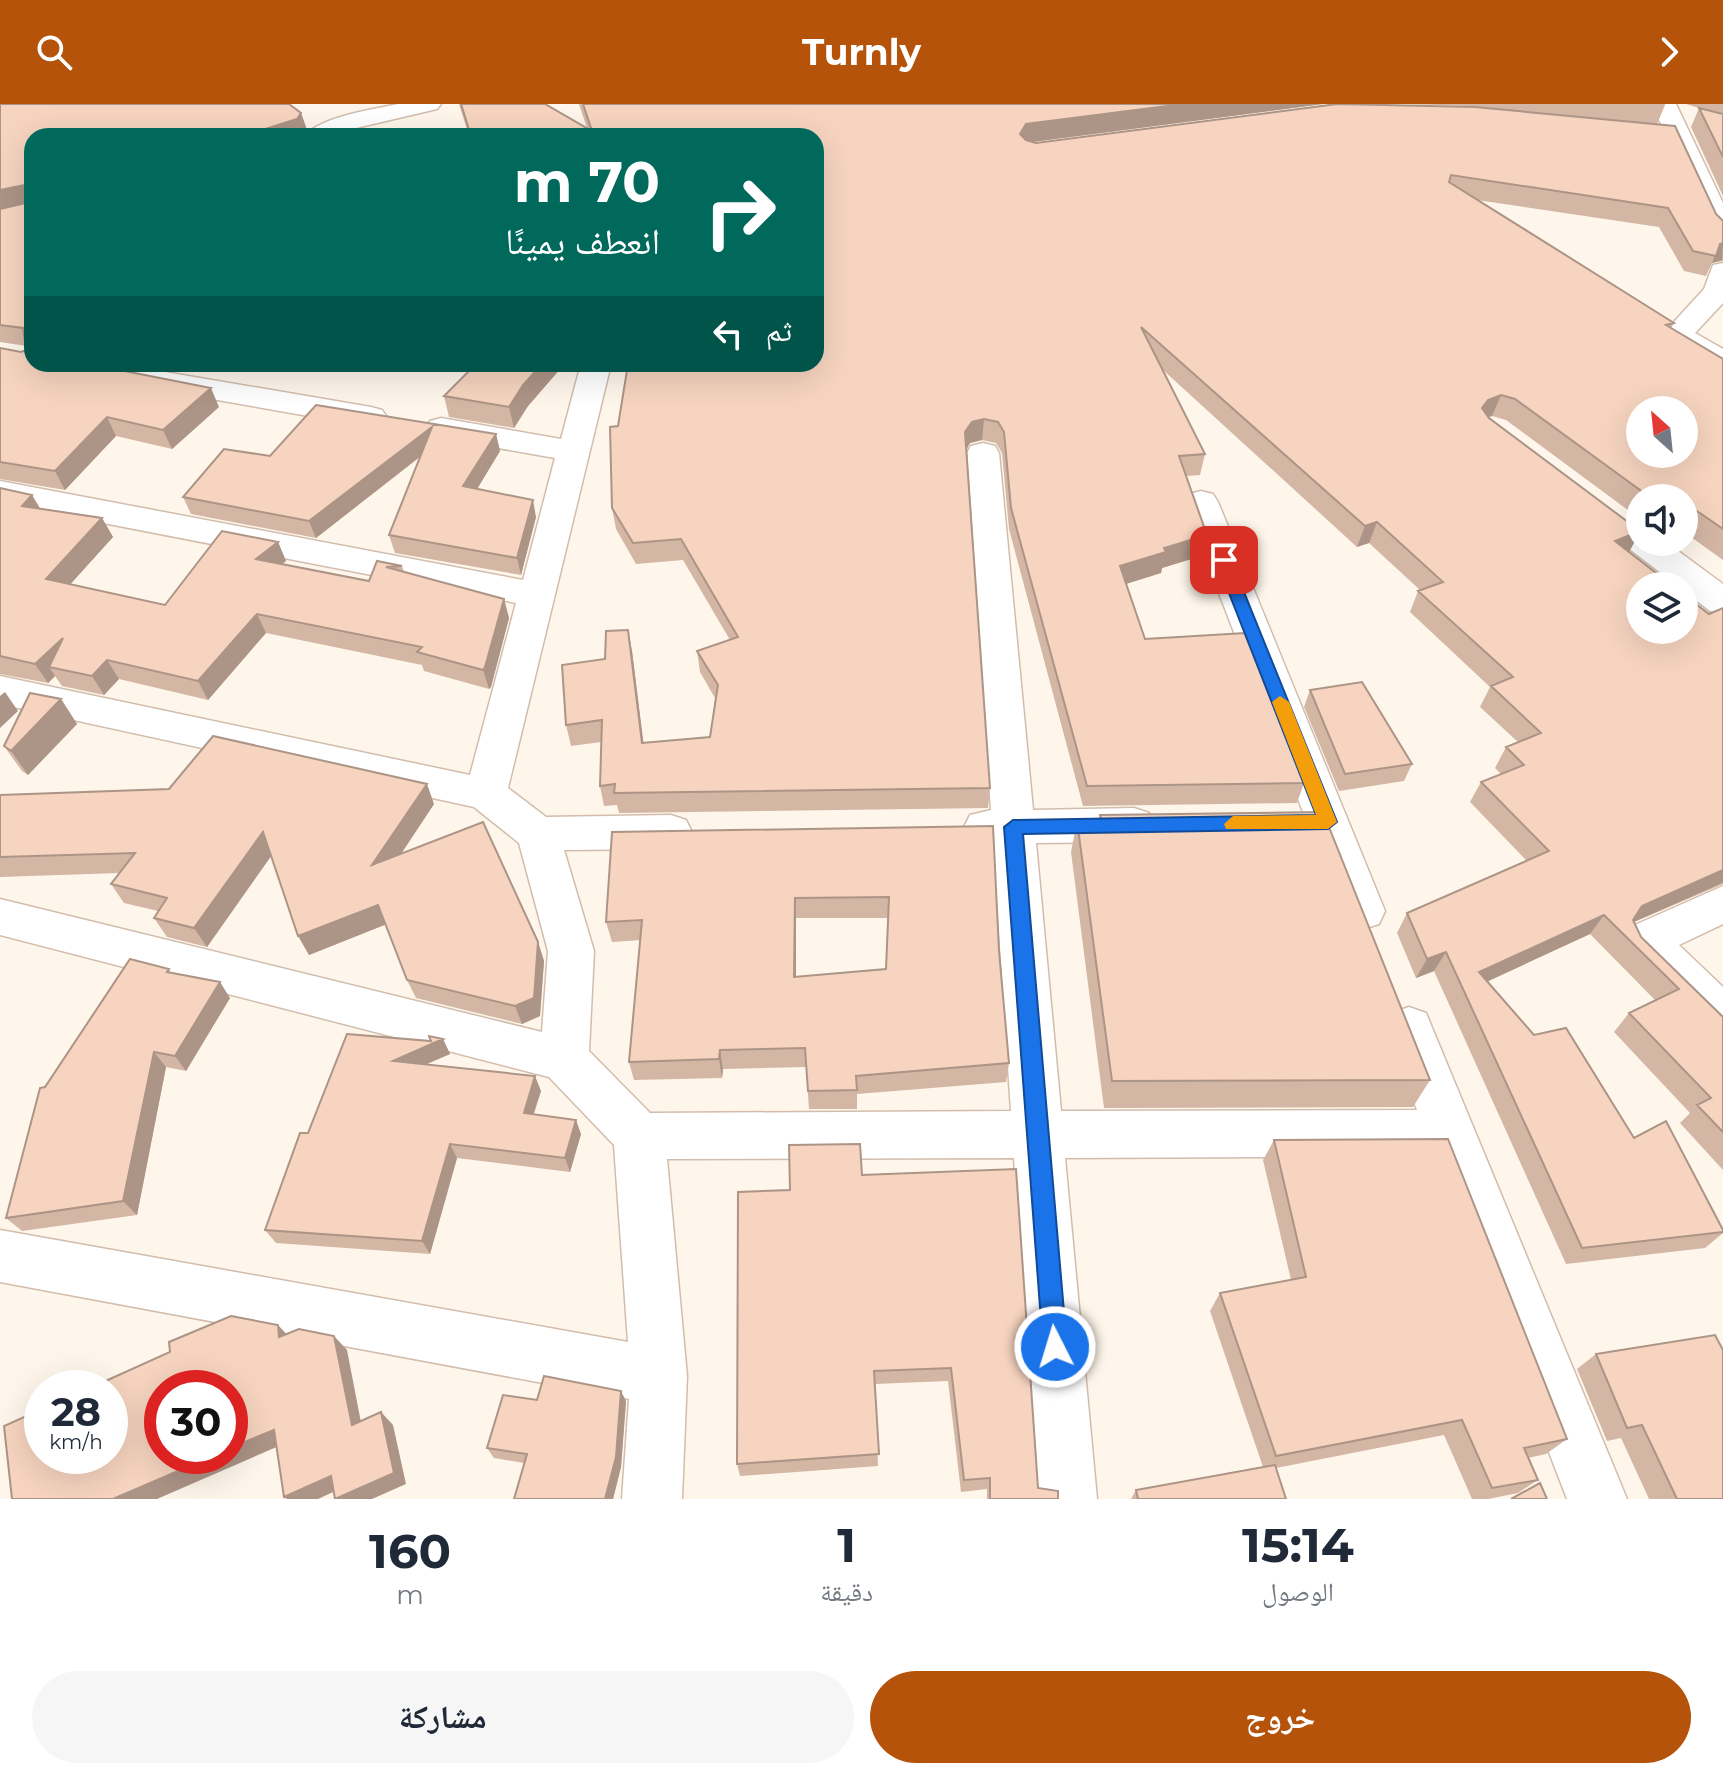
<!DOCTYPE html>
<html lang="ar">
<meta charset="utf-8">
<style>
:root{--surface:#fff;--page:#f6f6f7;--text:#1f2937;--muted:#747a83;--accent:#b45309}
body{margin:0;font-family:Montserrat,"Noto Naskh Arabic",sans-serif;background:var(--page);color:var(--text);direction:rtl;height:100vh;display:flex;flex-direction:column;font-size:30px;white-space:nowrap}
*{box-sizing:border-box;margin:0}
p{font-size:26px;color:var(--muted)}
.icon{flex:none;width:44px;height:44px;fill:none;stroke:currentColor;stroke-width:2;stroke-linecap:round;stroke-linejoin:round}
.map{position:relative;height:1395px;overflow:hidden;direction:ltr}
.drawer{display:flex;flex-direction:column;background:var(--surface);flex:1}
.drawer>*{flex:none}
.banner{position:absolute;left:24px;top:24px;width:800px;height:244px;border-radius:24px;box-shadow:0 8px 32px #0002;direction:rtl;background:#00695c;color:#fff;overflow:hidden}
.needle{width:52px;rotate:333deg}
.tools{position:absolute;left:1626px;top:292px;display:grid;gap:16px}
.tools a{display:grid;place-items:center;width:72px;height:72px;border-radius:50%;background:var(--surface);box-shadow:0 8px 32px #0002;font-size:40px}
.speed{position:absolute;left:24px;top:1266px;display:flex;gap:16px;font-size:40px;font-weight:700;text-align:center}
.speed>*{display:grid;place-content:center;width:104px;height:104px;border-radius:50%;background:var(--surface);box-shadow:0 8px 32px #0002;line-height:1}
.speed small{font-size:20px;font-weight:400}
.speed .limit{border:12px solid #d22;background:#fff;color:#111}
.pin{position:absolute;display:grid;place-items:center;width:68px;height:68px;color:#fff;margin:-34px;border-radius:16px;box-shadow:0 4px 12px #0006}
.me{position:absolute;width:88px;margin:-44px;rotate:355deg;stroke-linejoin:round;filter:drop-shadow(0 0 6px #0008)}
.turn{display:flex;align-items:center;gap:28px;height:168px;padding:0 32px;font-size:36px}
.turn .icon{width:104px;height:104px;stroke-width:2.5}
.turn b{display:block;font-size:56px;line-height:68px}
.then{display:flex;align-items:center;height:76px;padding:0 32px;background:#0003;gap:16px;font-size:30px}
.eta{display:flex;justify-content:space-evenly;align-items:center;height:136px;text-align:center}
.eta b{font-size:48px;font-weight:700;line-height:56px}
.primary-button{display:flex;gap:16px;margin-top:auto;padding:16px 32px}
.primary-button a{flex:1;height:92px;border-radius:48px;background:var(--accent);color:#fff;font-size:32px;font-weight:700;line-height:92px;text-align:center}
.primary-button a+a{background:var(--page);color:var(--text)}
header{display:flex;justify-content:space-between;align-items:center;height:104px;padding:0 32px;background:var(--accent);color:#fff;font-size:36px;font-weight:700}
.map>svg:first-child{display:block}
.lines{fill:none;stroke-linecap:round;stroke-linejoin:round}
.street-casing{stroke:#d2bdad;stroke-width:3}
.street{fill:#fff;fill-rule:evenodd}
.wall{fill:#d4b6a4;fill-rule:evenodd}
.shaded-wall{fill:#ac9486}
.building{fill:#f6d4bf;stroke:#ac9486;stroke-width:2;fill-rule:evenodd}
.route{fill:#1a73e8;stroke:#114b97;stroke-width:2}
.slow{fill:#f59e0b}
</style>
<header><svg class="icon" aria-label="forward" viewBox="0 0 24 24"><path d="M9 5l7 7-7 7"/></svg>Turnly<svg class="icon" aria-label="search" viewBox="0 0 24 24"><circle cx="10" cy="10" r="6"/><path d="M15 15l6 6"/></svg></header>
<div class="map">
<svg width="1723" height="1395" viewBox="0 0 1723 1395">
<rect width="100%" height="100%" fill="#fef6ea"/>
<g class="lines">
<g class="street-casing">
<path id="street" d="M398,0H441L437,5L356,24L338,32H305C319,13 375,5 398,0Z
M1652,0H1676L1723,99V136L1713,134L1709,128Z
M1723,159V199L1695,229L1723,245V267L1712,264L1666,237L1662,231L1704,185L1713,161Z
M49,260H118L371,303L382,306L387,313L382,320L371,323L64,269L53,267Z
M581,260H611L508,684L546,713L671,711L686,716L692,728L686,740L671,745L564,746L594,847L589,947L650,1009L1011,1007L993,739L970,735L964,723L970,711L991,706L967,349L971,342L983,339L995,342L999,349L1033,706L1134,704L1149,709L1155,721L1149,733L1134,738L1036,739L1061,1007L1417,1006L1385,924L1392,909L1409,903L1426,909L1627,1395H1567L1435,1052L1065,1054L1097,1395H1037L1014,1054L667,1055L687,1272L682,1395H622L629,1295L0,1178V1126L628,1238L614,1041L549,973L0,831V795L542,928L548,847L519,739L474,703L0,600V572L470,671L516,499L0,399V377L523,476L555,354L441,334L430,331L425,324L430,317L441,314L561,335Z
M1201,387L1213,390L1218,398L1385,807L1379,820L1363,825L1347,820L1341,807L1184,398L1189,390Z
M1640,427V438H1666L1723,480V510L1710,507L1684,487V482H1678L1631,446L1625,438L1631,430Z
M1723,782V820L1679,841L1723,883V935L1706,929L1628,850L1621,837L1628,824Z"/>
</g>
<use href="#street" class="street"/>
</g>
<path class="wall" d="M0,0L301,9L307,26L303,32H32V260L219,303L172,345L116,332L65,386L0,375V244L21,248L29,245L27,242L0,238Z
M459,0H545L587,24L579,0H1323L1033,38L1036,39L1337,0L1716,110L1723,117V157L1712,159L1706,172L1684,167L1659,123L1477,96L1674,219L1671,224L1723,255V456L1684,428V394H1640V415L1506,316L1492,312L1489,313L1640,428L1629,448L1709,510L1723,504V780L1634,818L1641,833L1723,913V1066L1680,1019L1690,1009L1614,928L1629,909L1655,896L1590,830L1487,877L1534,931L1723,1126V1129L1705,1144L1566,1160L1434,867L1416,874L1397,829L1407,809L1527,757L1470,698L1481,678L1501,670L1495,664L1506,643L1518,638L1480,603L1490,583L1410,508L1418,487L1420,486L1369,439L1357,443L1163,266L1205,350L1200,371L1186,372L1201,452L1162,464L1161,469L1126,480L1145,535L1304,679L1297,699L1083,702L1009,425L1002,349L996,339L982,336L970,339L967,345L990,684L988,704L619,709L617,701L604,702L600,682L601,638L571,642L566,621L605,555L632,547L643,639L710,633L715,594L700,568L697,547L730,536L683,456L636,460L616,425L612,404L618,322L816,32H469Z
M1404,0H1665V1L1657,20L1469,2Z
M1686,0H1723V92L1691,23L1699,4Z
M476,260H577L561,264L528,302L514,324L449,313L444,292Z
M496,330L500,347L477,385L536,413L521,471L395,449L389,431L420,353L316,434L191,410L183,393L270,352Z
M0,384L32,391L40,404L102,414L113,433L70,480L165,501L278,438L286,457L282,460L369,477L377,457L402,462L404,468L504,495L509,514L491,583L489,585L424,567L422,561L266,529L208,596L119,575L104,591L62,582L55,572L48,579L0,570Z
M1310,586L1412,660L1404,677L1339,687L1304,603Z
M61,595L77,620L28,671L22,667L4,642Z
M0,691L434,700L401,750L538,838L544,857L540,912L522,920L416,894L407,876L386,820L309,851L271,752L207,843L167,833L154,814L158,807L124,799L111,780L119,769L0,773Z
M1100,711L1430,976L1413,1003L1104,1004L1071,748L1077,717H1098Z
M993,722L999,847L1009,959L1006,978L857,990V1005H809L806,963L723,965L722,974L634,976L629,958L641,836L612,838L606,818ZM796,814H888L886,865L796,873Z
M169,865L171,869L230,894L186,967L166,963L137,1111L22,1127L6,1114L45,983Z
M443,935L450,950L427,960L541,987L534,1010L581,1030L570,1068L457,1054L430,1150L276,1139L265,1126L308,1029L431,937Z
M1274,1036L1567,1335L1546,1350L1528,1354L1538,1376L1518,1389L1488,1395H1472L1444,1331L1276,1364L1286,1395H1131L1136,1386L1263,1363L1210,1207L1220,1189L1291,1176L1263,1056Z
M862,1071L1038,1384L1058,1395H987V1385L961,1388L948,1277L875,1280L878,1362L740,1372L737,1360L790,1086Z
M1596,1250L1723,1395H1649L1621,1334L1607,1337L1577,1265Z
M537,1296L626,1297L621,1363L613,1395H514L524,1359L494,1354L487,1344Z"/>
<path class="shaded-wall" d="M1183,0H1323L1024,39L1020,30L1026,20Z
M301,9L307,26L303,32H243Z
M25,81L32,99L0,106V86Z
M1723,139L1722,156L1712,159L1720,140Z
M542,260H577L561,264L528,302L514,324L509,303L523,281Z
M211,284L219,303L172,345L163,326Z
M1501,291L1492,312L1480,316L1482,304L1488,296Z
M107,313L116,332L65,386L55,367Z
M984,315L982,336L970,339L964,349L965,328L972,318Z
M432,323L436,340L316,434L309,417Z
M496,330L500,347L468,400L463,382Z
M32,391L43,410L22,402Z
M533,396L536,413L521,471L517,454Z
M1697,407L1685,428H1684V412Z
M102,414L113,433L58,494L46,475Z
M1377,418L1369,439L1357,443L1365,422Z
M1640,428L1629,448L1615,437Z
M1207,431L1201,452L1162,464L1161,469L1116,483L1120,462L1164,444Z
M278,438L286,457L264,474L256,455Z
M504,495L509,514L491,583L489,585L483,566Z
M257,510L266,529L208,596L198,577Z
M628,526L632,547L646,659L642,639Z
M63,534L49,563L55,572L48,579L35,560Z
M107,556L119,575L104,591L92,572Z
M5,588L18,607L0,624V592Z
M61,595L77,620L28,671L11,647Z
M427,680L434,700L381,780L372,761Z
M263,728L274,748L207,843L194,824Z
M1723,766V778L1722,779L1627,821L1642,802Z
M795,794L796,814V892L794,873Z
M378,801L387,820L309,851L298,832Z
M1604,811L1590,830L1467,887L1479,868Z
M538,838L544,857L540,912L522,920L515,902Z
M1446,848L1434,867L1416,874L1427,855Z
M220,878L230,894L186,967L175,952Z
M443,935L450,950L401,971L393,957Z
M720,946L723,965L722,974L719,955Z
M154,948L166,963L137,1111L123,1097Z
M535,972L541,987L529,1023L524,1009Z
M576,1016L581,1030L570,1068L565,1054Z
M450,1040L457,1054L430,1150L422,1137Z
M278,1221L291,1235L279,1233Z
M334,1232L347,1246L364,1334L352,1321Z
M621,1287L626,1297L621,1363L613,1395H605Z
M381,1308L393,1321L406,1380L372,1395H335Z
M274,1326L288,1338L157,1395H113L213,1352H230V1344Z
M331,1372L344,1383L318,1395H287L284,1393Z"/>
<path class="building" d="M0,0H289L301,9L297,15L243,32H32V238H25L23,224L0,221V105L26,99L25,81L0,86Z
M461,0H545L592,27L583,0H1183L1026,20L1020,30L1026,36L1036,39L1337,0L1475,3L1675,22L1716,110L1723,117V139L1720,140L1716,152L1693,147L1668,104L1451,71L1449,78L1674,219L1666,221L1723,255V425L1697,407L1684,412V394H1651L1515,295L1501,291L1488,296L1482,304L1489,314L1640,427L1615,437L1673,482H1640V526H1684V491L1709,510L1723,504V766L1642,802L1633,816L1641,833L1723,913V1028L1697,1001L1711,994L1629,909L1679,885L1604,811L1479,868L1534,931L1566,924L1634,1034L1666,1017L1723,1126V1128L1582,1144L1446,848L1427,855L1407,809L1549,747L1481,678L1524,661L1506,643L1541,629L1491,582L1513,573L1418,487L1443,478L1377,418L1365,422L1141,223L1205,350L1179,352L1207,431L1164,444L1166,448L1120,462L1145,535L1245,529L1304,679L1087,682L1011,404L1004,328L998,318L984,315L972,318L965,328L990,684L614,689L615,680L600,682L602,616L566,621L562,561L605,555L606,527L628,526L642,639L710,633L718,581L697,547L738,533L681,435L633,439L612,404L610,323L618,322L628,260H816V32H471ZM1640,306H1684V350H1640Z
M1699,4L1723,10V53Z
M0,244L21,248L32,244V260H89L211,284L163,326L107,313L55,367L0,358Z
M476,260H542L523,281L509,303L444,292Z
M316,301L496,330L463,382L533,396L517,454L389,431L432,323L309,417L183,393L224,345L270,352Z
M0,384L32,391L22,402L102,414L46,475L165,501L222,427L278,438L256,455L369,477L377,457L402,462L386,463L504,495L485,563L483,566L417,548L422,543L257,510L198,577L107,556L92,572L49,563L63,534L35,560L0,552Z
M1362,578L1412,660L1345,670L1310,586Z
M30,589L61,595L11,647L4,642Z
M213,632L427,680L372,761L483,718L538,838L534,894L515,902L407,876L378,801L298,832L263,728L194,824L154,814L167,794L111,780L135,749L0,753V691L169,685Z
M1323,708L1430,976L1112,977L1077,717H1102L1100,711Z
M993,722L999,847L1009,959L856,972L857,986L808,987L805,944L720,946L719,955L629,958L642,816L606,818L612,728ZM889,793L886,865L794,873L795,794Z
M130,855L169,865L167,868L220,878L175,952L154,948L123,1097L6,1114L40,984L45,983Z
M347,930L431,937L429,932L443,935L393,957L535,972L524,1009L576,1016L565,1054L450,1040L422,1137L265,1126L300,1029H308Z
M1448,1035L1567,1335L1524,1344L1538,1376L1492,1384L1462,1316L1276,1352L1220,1189L1306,1173L1274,1036Z
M860,1040L862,1071L1016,1065L1038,1384L1058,1387V1395H990V1374L964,1376L951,1264L874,1267L879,1350L737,1360L738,1088L790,1086L789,1041Z
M231,1212L278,1221L279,1233L299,1225L334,1232L352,1321L381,1308L394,1369L335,1395L331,1372L284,1393L274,1326L230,1344V1284H162V1352H213L113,1395H12L4,1322L42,1305V1352H110V1284H90L170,1248L169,1238Z
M1715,1231L1723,1246V1395H1677L1642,1321L1627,1324L1596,1250Z
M544,1272L621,1287L616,1353L605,1395H514L527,1350L487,1344L503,1291L537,1296Z
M1275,1361L1286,1395H1138L1136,1386Z
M1540,1379L1547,1395H1511Z"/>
<path class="route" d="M1224,451L1231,456L1337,718L1328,725L1023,730L1067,1243L1064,1252L1055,1255L1046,1252L1043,1243L1004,723L1013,716L1316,711L1216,456Z"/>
<path class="slow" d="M1280,592L1289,598L1337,718L1328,725H1226L1224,720L1233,712L1316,711L1272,598Z"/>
</svg>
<div class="tools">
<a><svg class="needle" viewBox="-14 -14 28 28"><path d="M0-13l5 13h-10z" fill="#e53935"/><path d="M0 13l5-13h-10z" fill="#747a83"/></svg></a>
<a><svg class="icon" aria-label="sound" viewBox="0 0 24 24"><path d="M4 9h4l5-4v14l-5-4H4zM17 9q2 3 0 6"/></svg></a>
<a><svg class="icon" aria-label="layers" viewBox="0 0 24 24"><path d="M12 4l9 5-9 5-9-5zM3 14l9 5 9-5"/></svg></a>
</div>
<div class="speed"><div>28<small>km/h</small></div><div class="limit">30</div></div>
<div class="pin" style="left:1224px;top:456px;background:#d93025"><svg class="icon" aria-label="arrive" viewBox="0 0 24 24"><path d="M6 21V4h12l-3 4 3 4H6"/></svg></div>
<svg class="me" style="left:1055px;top:1243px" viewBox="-20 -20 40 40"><circle r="17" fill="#1a73e8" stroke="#fff" stroke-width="3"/><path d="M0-11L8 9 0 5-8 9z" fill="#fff"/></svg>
<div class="banner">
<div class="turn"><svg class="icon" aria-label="right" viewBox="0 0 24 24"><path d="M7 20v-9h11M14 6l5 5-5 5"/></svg><div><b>70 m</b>انعطف يمينًا</div></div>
<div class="then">ثم<svg class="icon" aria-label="left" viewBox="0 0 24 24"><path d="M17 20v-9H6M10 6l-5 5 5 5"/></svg></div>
</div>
</div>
<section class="drawer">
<div class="eta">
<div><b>15:14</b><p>الوصول</p></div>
<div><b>1</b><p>دقيقة</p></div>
<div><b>160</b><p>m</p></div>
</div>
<div class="primary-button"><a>خروج</a><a>مشاركة</a></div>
</section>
